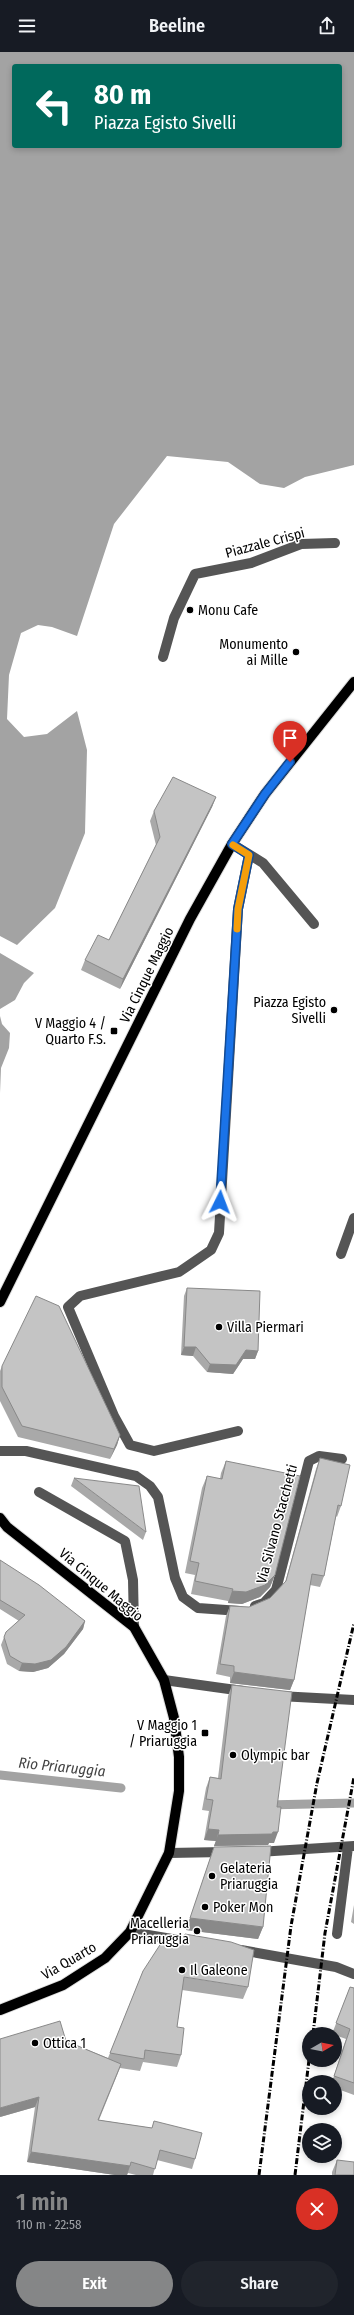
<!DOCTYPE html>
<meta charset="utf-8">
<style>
:root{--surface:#171b24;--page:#20242c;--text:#f1f3f6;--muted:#9ea1a6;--accent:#858687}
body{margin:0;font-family:"Fira Sans Condensed",sans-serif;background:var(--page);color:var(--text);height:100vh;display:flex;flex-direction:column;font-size:15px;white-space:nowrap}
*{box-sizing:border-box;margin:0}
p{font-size:13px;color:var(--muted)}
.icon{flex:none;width:22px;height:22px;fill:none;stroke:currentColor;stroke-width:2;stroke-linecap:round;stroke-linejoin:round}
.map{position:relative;height:2123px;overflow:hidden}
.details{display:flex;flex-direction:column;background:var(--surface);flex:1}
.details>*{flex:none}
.guide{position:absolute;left:12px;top:12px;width:330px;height:84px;border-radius:4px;box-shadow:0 2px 6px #0003;background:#00695c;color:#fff;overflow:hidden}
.needle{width:26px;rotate:81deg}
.tools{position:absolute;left:302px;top:1975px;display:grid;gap:8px}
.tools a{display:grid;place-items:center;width:40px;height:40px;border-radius:50%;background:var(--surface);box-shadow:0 2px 6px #0003;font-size:20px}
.pin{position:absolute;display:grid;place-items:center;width:34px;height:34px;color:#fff;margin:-41px -17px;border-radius:50% 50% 50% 0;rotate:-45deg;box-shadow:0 0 4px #0007}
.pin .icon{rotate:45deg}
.me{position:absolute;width:44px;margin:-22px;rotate:3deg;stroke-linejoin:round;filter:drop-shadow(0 0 3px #0008)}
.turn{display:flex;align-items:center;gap:14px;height:84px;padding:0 16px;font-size:18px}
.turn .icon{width:52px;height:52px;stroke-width:2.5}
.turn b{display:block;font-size:28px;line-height:34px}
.round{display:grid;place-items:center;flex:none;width:42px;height:42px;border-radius:21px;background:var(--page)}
.overview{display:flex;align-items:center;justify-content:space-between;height:68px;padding:0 16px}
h1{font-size:24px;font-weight:600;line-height:30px;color:var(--accent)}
.cta{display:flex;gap:8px;margin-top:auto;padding:8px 16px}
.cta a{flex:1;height:46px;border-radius:24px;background:var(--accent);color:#fff;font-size:16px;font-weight:600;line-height:46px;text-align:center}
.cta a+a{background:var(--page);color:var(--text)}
header{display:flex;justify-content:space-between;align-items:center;height:52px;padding:0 16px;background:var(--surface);font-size:18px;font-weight:600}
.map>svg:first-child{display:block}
.water{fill:#a3a3a3;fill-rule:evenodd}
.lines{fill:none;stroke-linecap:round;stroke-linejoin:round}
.stream{stroke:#a3a3a3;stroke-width:9}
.major-casing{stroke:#dbdbdb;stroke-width:12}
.minor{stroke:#555;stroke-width:10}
.major{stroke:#000;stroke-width:10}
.rail{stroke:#000;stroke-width:3;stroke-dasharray:6 2 1 2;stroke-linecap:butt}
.wall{fill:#a9a9a9}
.shaded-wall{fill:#898989}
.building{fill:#c4c4c4;stroke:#898989}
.route-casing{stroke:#114b97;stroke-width:10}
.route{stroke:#1a73e8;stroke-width:7}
.slow{stroke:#f59e0b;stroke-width:7}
.poi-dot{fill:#000;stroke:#fff;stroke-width:1.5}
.labels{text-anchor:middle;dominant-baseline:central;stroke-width:3;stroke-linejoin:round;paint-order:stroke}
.street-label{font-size:14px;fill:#000;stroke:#fff}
.poi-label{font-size:14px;fill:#000;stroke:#fff;text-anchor:start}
.water-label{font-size:15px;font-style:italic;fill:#444;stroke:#fff}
</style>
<header><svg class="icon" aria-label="menu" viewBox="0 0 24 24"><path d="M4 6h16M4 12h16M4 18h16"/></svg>Beeline<svg class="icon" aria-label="share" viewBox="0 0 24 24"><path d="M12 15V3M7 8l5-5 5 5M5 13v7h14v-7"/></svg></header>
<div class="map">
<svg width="354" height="2123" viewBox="0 0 354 2123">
<rect width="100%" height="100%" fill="#fff"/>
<path class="water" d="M0,0H354V413L305,425L284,436L260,432L228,410L167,404L114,472L77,584L52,575L38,573L21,581L9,623L7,667L24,685L47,682L77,659L87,698L85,781L55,856L17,893L0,884ZM14,14H340V94H14Z
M0,901L34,921L24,931L15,948L0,957Z
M0,964L2,972L10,981L9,996L1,1016L0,1041Z"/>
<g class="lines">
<path class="stream" d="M0,1723L121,1736
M266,1753L354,1751"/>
<g class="major-casing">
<path id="major" d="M0,1250L190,867L232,792L265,742L354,630
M0,1466L7,1475L134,1575L164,1628L174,1666L179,1705V1739L169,1801L130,1880L105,1906L63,1933L0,1958"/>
</g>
<path class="minor" d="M163,605L174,566L195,522L251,511L301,492L335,491
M232,792L263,811L314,872
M341,1202L354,1166
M238,1379L154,1399L130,1393L114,1364L68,1255L80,1244L179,1220L211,1198L219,1181L238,857L249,803
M0,1399H26L136,1424L150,1434L158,1445L175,1526L183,1545L198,1556L240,1559
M39,1440L125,1489L133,1528L134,1575
M255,1554L264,1551L276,1538L309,1409L319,1404L342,1407
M164,1628L243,1639
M279,1644L354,1648
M258,1800L354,1794
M169,1801L224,1800
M130,1880L178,1888
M337,1882L348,1795
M241,1898L336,1915L354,1922"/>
<use href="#major" class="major"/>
<path class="rail" d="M313,1982L325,1881L354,1725
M259,2123L291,1874L317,1731L354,1571
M295,2123L309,2008"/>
</g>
<path class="wall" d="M216,745L212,755L120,937L81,918L85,908L109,888L156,793L150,769L154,759Z
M187,1236L258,1299L255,1307H243L233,1322L207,1320L193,1304L181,1303L184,1244Z
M2,1314L120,1383L117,1393L110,1407L18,1385L0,1349V1319Z
M320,1406L341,1454L337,1465L336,1464L324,1524L320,1535L310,1533L294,1628L290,1638L230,1631V1625L216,1622L226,1564L230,1554L249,1555L270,1546L285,1531L316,1417Z
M226,1409L275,1523L270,1535L260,1545L242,1552L228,1551V1549L191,1542L195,1523L185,1521L202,1436L207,1424L220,1427L221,1421Z
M74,1426L146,1480L143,1488L71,1434Z
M0,1508L85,1569L83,1577L64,1602L48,1616L33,1620L19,1619L7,1612L1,1593L6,1580L19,1569L0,1557Z
M232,1633L277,1755L274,1791H269L268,1793L214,1794L216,1789L204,1788L209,1759L202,1758L206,1736L210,1725L218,1726L228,1644Z
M214,1795L263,1875L258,1887L186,1878Z
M354,1853V1872L351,1870Z
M143,1919L248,1935L243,1947L182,1938L177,1975L181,2003L177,2015L143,2010L140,2019L120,2016L99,2068L152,2076L154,2069L195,2107L192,2117L157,2108L153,2123H136L128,2121L127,2123H115L27,2110L35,2055L0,2065L66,1989L108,2006Z
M350,1935L354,1936V2043L335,2036V2030H332L346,1987L335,1983V1982H332Z
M337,2108L354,2123H332V2120Z"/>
<path class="shaded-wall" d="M216,745L212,755L120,937L123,927Z
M184,1295H196L193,1304L181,1303Z
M246,1298L258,1299L255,1307H243L233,1322L207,1320L210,1312Z
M120,1383L117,1393L110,1407L114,1397Z
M275,1523L270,1535L260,1545L242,1552L228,1551L232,1539Z
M85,1569L83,1577L64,1602L48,1616L33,1620L19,1619L22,1611Z
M234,1620L294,1628L290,1638L230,1631Z
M208,1777L219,1778L216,1789L204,1788Z
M273,1780H278L274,1791H269L268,1793L214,1794L218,1783Z
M190,1866L263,1875L258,1887L186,1878Z
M39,2045L35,2055L0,2065V2056Z
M31,2100L130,2114L127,2123H115L27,2110Z"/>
<path class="building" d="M173,725L216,745L123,927L85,908L98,883L109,888L160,785L154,759Z
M187,1236L260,1239L258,1299L246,1298L236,1313L210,1312L196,1295H184Z
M36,1244L59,1254L120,1383L114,1397L22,1374L2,1335V1314Z
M320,1406L350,1413L341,1454L338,1453L324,1524L312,1522L294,1628L234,1620V1614L220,1612L230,1554L249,1555L270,1546L286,1529Z
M226,1409L300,1424L275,1523L265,1533L246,1540L232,1539L233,1537L195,1529L199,1511L190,1509L207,1424L222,1427Z
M74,1426L139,1434L146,1480Z
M0,1508L39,1533L85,1569L66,1595L51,1608L35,1612L22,1611L10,1604L4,1585L6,1580L25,1563L0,1548Z
M232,1633L292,1640L277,1755H281L278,1780H273L272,1782L218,1783L219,1778L208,1777L213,1748L206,1747L210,1725L221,1727Z
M271,1794L263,1875L190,1866L214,1795Z
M167,1882L184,1885L185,1882L231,1890L254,1898L248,1935L184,1925L177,1975L184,1976L181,2003L145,1998L144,2007L110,2001L143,1919Z
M350,1935L354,1936V2031L334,2024L350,1977L336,1971Z
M60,1969L66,1989L121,2012L98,2068L152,2076L154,2069L202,2081L195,2107L160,2098L155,2117L131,2110L130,2114L31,2100L39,2045L0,2056V1987Z
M337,2108L354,2110V2123H335Z"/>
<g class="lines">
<g class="route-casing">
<path id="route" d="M220,1150L238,857L249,803L232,792L265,742L290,710"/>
</g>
<use href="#route" class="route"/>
<path class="slow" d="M233,793L249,803L238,857L237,877"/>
</g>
<g class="poi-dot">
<circle cx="190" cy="558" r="4"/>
<circle cx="296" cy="600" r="4"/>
<circle cx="334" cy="958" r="4"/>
<rect x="110" y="975" width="8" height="8" rx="2"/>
<circle cx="219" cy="1275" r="4"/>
<rect x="201" y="1677" width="8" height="8" rx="2"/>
<circle cx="233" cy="1703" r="4"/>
<circle cx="212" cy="1824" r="4"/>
<circle cx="205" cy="1855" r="4"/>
<circle cx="197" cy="1879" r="4"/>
<circle cx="182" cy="1918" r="4"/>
<circle cx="35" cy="1991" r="4"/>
</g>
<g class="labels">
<g class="street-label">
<text transform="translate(265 491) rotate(-15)">Piazzale Crispi</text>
<text transform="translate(147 923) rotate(-64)">Via Cinque Maggio</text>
<text transform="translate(277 1472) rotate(-75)">Via Silvano Stacchetti</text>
<text transform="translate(101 1533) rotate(40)">Via Cinque Maggio</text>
<text transform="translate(69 1909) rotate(-30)">Via Quarto</text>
</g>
<g class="poi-label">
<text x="198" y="558">Monu Cafe</text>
<text x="288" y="592" text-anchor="end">Monumento<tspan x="288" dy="16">ai Mille</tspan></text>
<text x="326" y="950" text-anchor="end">Piazza Egisto<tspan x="326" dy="16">Sivelli</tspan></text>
<text x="106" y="971" text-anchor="end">V Maggio 4 /<tspan x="106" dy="16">Quarto F.S.</tspan></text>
<text x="227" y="1275">Villa Piermari</text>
<text x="197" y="1673" text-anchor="end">V Maggio 1<tspan x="197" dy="16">/ Priaruggia</tspan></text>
<text x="241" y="1703">Olympic bar</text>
<text x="220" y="1816">Gelateria<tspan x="220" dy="16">Priaruggia</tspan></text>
<text x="213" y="1855">Poker Mon</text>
<text x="189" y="1871" text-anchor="end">Macelleria<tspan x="189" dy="16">Priaruggia</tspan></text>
<text x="190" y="1918">Il Galeone</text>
<text x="43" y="1991">Ottica 1</text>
</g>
<g class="water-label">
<text transform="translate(62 1715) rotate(6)">Rio Priaruggia</text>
</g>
</g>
</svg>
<div class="tools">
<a><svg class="needle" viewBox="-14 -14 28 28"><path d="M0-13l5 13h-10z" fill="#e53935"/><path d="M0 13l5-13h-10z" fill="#9ea1a6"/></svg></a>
<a><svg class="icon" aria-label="search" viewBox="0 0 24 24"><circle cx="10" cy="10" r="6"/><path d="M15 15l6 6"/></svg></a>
<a><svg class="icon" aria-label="layers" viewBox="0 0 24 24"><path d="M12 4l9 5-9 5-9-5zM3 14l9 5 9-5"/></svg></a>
</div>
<div class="pin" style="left:290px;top:710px;background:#d93025"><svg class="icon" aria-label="arrive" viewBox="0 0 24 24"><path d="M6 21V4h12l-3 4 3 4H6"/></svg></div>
<svg class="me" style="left:220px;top:1150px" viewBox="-20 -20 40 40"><path d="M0-17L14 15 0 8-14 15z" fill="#1a73e8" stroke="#fff" stroke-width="4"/></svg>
<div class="guide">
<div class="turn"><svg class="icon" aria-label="left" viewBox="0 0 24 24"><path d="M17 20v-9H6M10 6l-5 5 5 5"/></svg><div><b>80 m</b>Piazza Egisto Sivelli</div></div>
</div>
</div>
<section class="details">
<div class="overview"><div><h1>1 min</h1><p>110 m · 22:58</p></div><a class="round" style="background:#d93025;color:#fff"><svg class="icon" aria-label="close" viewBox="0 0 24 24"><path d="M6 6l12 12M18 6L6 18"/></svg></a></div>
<div class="cta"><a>Exit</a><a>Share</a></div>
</section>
